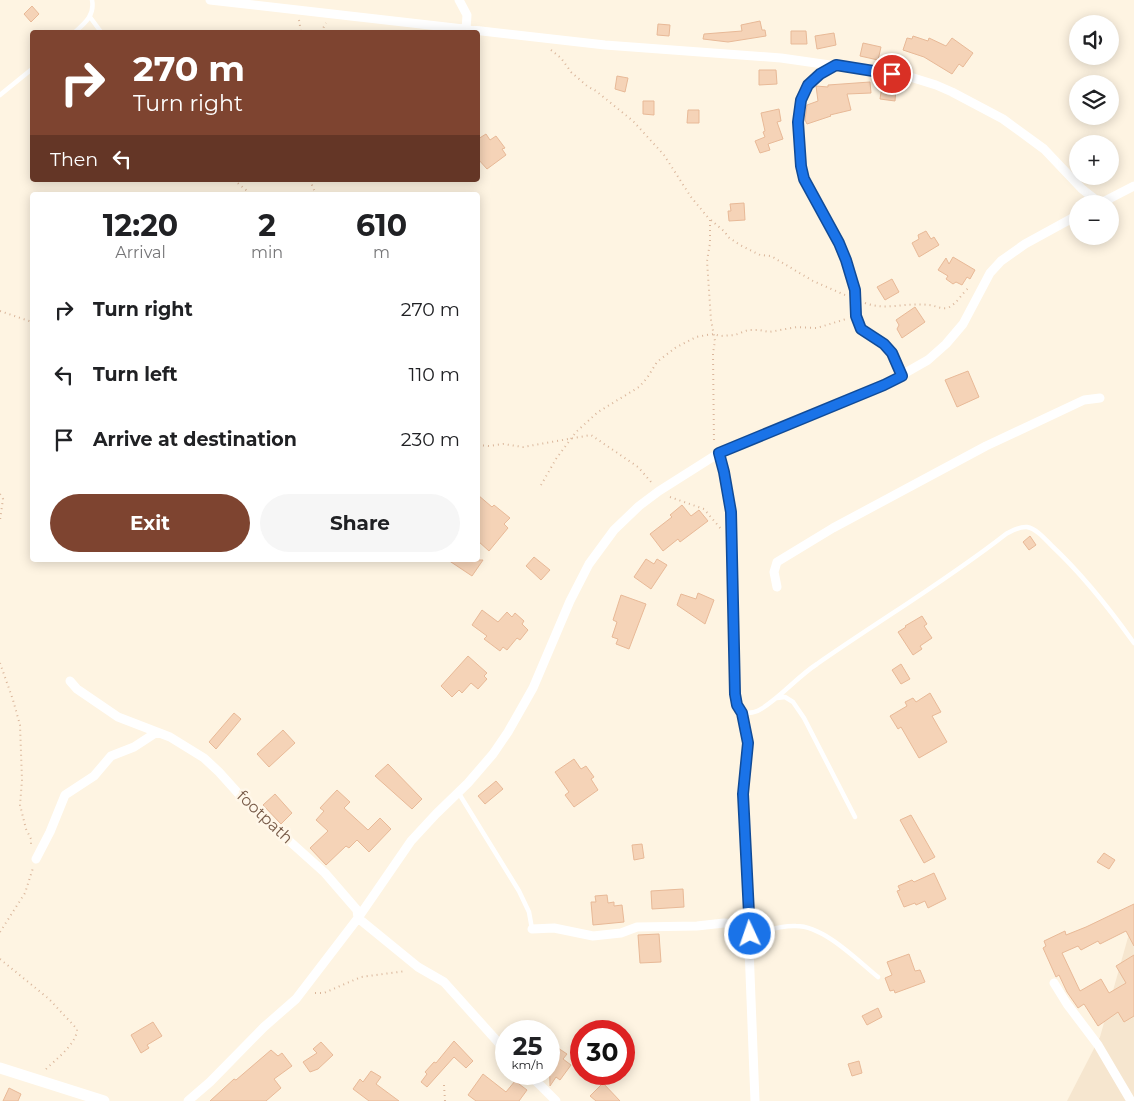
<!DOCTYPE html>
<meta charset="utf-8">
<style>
:root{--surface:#fff;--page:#f6f6f6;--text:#202124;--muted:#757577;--accent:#7e4430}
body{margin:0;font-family:Montserrat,sans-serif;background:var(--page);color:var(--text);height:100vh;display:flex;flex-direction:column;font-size:19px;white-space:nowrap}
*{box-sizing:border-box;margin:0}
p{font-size:16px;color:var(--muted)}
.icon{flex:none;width:28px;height:28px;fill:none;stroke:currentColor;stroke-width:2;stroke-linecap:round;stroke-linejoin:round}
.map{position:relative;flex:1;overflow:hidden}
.panel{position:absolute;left:30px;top:192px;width:450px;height:370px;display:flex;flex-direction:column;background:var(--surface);border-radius:5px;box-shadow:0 2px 12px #0003}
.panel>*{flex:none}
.hud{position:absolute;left:30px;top:30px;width:450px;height:152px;border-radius:5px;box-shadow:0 2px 12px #0003;background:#7e4430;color:#fff;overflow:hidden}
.controls{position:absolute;left:1069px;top:15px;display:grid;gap:10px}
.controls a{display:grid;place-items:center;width:50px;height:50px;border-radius:50%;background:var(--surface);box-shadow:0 2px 12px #0003;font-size:25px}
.speed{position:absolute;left:495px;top:1020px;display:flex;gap:10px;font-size:25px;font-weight:700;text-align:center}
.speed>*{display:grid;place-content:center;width:65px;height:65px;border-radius:50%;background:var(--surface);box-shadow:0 2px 12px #0003;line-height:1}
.speed small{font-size:12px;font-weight:400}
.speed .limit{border:8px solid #d22;background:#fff;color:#111}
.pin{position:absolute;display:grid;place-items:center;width:42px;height:42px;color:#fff;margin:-21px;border:2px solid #fff;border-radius:50%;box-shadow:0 1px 5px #0007}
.me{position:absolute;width:55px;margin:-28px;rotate:357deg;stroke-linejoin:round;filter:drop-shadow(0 0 4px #0008)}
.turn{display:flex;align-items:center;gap:18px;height:105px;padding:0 20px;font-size:22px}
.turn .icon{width:65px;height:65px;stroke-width:2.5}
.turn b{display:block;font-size:35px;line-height:42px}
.then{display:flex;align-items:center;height:48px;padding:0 20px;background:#0003;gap:10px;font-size:19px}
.eta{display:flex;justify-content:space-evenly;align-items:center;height:85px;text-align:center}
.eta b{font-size:30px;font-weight:700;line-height:35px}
.button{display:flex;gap:10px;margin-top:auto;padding:10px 20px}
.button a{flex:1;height:58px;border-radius:30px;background:var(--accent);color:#fff;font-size:20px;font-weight:700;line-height:58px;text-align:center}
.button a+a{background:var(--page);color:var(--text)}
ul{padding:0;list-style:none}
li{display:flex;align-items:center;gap:15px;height:65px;padding:0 20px}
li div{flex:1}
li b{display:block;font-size:19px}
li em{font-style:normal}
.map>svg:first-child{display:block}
.residential{fill:#f6e6cf}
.building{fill:#f5d3b7;stroke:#e8b997}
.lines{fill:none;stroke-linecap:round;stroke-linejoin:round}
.path{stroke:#dab69b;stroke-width:2;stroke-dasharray:1 4;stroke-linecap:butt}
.service{stroke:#fff;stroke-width:4.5}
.minor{stroke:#fff;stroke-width:9}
.tertiary{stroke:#fff;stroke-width:11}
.route-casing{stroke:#114b97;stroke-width:12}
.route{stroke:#1a73e8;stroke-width:9}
.labels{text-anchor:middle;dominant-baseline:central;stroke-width:5;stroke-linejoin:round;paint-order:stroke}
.street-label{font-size:16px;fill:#775a47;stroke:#fff7e9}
</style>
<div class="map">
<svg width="1134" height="1101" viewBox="0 0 1134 1101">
<rect width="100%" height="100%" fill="#fef4e2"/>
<path class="residential" d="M1134,916V1101H1067L1100,1037Z"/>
<path class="building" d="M32,6L39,14L31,22L24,14Z
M760,21L762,30H765L766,36L728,42L703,39L704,34L742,31L741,25Z
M658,24L670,25L669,36L657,35Z
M791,31H806L807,44H791Z
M834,33L836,45L817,49L815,36Z
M913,36L928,41L929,38L946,46L952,38L973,53L963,67L959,64L952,74L924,57L903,50L907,38L912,39Z
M863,43L881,47L878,60L860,56Z
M759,70H776L777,84L759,85Z
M617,76L628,78L625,92L615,89Z
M870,82L871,93L847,94L851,110L830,115L831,116L807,124L805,120L807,105L818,101L816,86L828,87V85Z
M882,86L896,88L895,101L880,99Z
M643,101H654V115L643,114Z
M779,109L781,121L777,122L783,139L768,144L770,150L760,153L755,141L765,137L763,132L765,131L761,113Z
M688,110H699V123H687Z
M486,134L490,140L496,136L505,148L502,149L506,155L487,169L478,159V139Z
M744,203L745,220L729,221L728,211H731L730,204Z
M926,231L931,239L934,237L939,245L919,257L912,243L919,239L918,235Z
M953,257L975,270L970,279L967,277L962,285L956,282L953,284L946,279L948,276L938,270L946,258L949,264Z
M892,279L899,292L885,300L877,287Z
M915,307L925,322L902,338L897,329L899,325L896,320Z
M968,371L979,397L957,407L945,380Z
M478,495L492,507L494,505L510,518L504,524L508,528L489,551L478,541Z
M682,505L691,516L699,510L708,521L680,542L678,539L663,551L650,534L672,517L670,515Z
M1030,536L1036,545L1029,550L1023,542Z
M534,557L550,570L541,580L526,566Z
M646,559L654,564L657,559L667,565L651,589L634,577Z
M448,560H483L472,576Z
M698,593L714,600L705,624L677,605L681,594L696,599Z
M621,595L646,604L629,649L616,644L618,639L612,637L617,622L613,620Z
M482,610L498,622L507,612L512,617L515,613L524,621L522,624L528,630L520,640L517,638L507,650L503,647L500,651L484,639L487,636L472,625Z
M922,616L927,624L924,626L932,638L920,646L922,649L913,655L898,632L906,627L905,626Z
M468,656L487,673L484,676L487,679L478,689L471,683L462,693L459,690L452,697L441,686Z
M901,664L910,679L901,684L892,670Z
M930,693L941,712L932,716L947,742L919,758L901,727L898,729L890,716L907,706L905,702L913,698L916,702Z
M234,713L241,719L216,749L209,742Z
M283,730L295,743L269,767L257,754Z
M574,759L581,769L586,766L594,777L591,779L598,790L574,807L565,795L569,792L555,772Z
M388,764L422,799L412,809L375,776Z
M496,781L503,789L485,804L478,796Z
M337,790L350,802L344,808L368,830L380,818L391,829L369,852L357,840L349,848L346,846L326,865L310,848L328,831L316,820L324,811L320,808Z
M275,794L292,813L281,824L263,805Z
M911,815L935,857L924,863L900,820Z
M642,844L644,858L634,860L632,845Z
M1104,853L1115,860L1109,869L1097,862Z
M934,873L946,899L928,908L925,901L916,905L915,903L904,907L897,891L900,890L898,886L912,880L914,882Z
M683,889L684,907L652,909L651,891Z
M607,895L608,903L614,902V906L622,905L624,922L593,925L591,902H596L595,896Z
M1134,904V946L1126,931L1100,944L1098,941L1081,950L1078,946L1062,953L1080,991L1101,979L1109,993L1126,983L1116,966L1134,955V1016L1124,1022L1118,1012L1098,1026L1084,1004L1078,1008L1067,992L1059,975L1056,977L1043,948L1046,946L1044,941L1065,931L1066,935L1086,927Z
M659,934L661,962L640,963L638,935Z
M909,954L915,971L920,970L925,982L895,993L894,990L890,991L885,978L892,975L887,962Z
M878,1008L882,1017L867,1025L862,1016Z
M153,1022L162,1036L147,1045L149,1048L141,1053L131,1035Z
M454,1041L473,1061L466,1068L454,1057L427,1087L421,1082L427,1074L425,1072L434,1062L436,1063Z
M321,1042L333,1055L318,1069L310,1072L303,1062L317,1053L313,1049Z
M549,1042L567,1054L563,1059L571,1065L560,1080L556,1077L550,1086Z
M271,1050L278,1056L282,1053L292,1066L274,1079L281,1088L266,1101H210L234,1079L236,1080Z
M859,1061L862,1073L852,1076L848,1064Z
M371,1071L381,1077L376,1084L399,1101H369L353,1089L360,1079L363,1082Z
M483,1074L506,1092L515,1081L527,1090L519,1101H476L468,1095Z
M603,1083L620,1101H596L590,1096Z
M9,1088L21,1094L18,1101H3Z"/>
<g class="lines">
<path class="path" d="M299,20L301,32
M321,32L326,23
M551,50L561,58L571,72L587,86L596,91L633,121L664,155L691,197L710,220V243L707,261L711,320L715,341L713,353L714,444
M234,180L252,195
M310,180L316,195
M711,220L725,232L728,237L740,245L760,255L771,256L813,281L845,295
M865,303C886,311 906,302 928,305C934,305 940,309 947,308C957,305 962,292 970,287
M0,311L32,322
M478,445L489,446L503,444L523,447L591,435L638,467L652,483
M541,485L556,459L576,432L598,412L639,387L647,378L657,362L675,348L696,337L707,335L714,334L720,336L735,335L748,330H759L769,332L797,327L817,328L846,319
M0,494L3,499L0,520
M670,497L704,509L721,529
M0,663L13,700L20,725L22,780L20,805L26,829L31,839V845
M0,932L25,893L33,868
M0,959L49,999L77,1029C77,1044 55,1060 45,1070
M315,993H324L361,977L406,971
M444,1085L445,1101"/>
<path class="service" d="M90,17L101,32
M75,32C85,23 95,15 92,0
M0,95L32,69
M777,698L785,697L793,702L804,718L855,817
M742,713C749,713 756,713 761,709C781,697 797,677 817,664C880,620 946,581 1006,534C1012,531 1020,526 1027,527C1037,529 1045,539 1052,546C1083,575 1109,608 1134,643
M458,792L519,891L529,912L532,929
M750,934C764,931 782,925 796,926C824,926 857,960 878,977"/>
<path class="minor" d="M210,0L605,45L781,58L907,76L936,85L952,92L1003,119L1044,149L1082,189L1100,203
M459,0L467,15L466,30
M837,65C826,70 816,75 809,85C794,103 796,160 805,181C816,210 836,233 847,262C850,272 855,282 855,291C856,303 853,319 861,329C864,332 870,334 874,336C889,347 896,359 902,376
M1099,204L1134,186
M719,453L724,472L731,512L735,694L737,705L742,713L748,743L743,794L755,1101
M777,587L774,572L777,562L833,528L986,446L1084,400L1100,398
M70,681L77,689L118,717L170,737L204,758L219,772L246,802L325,873L357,910L358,918L418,967L444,982L506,1051
M36,859L50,832L65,795L94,776L111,756L134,747L157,732
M532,929L554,928L593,936L621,933L637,927L697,926L724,923L749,925
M1054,983L1067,1004L1098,1045L1131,1101
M529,1074L556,1101
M188,1101L210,1082L264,1027L296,999L358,918L411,841L436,814L468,783L493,754L508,732L533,688L570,601L589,564L614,530L639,506L659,491L719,453L884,385L928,360L946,344L963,324L990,273L1001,261L1025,244L1078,215"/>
<path class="tertiary" d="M0,1068L104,1101"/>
</g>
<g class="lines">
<g class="route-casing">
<path id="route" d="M750,934L743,794L748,743L742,713L737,705L735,694L731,512L724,472L719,453L884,385L902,376L892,353L884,344L861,329L856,316L855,290L846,260L839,243L804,179L801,166L798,122L801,100L808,85L820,74L836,65L892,74"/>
</g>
<use href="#route" class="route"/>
</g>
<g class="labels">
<g class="street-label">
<text transform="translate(265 817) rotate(43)">footpath</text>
</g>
</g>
</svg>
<div class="controls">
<a><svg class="icon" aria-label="sound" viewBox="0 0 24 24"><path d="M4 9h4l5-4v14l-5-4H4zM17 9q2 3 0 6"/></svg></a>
<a><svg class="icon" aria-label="layers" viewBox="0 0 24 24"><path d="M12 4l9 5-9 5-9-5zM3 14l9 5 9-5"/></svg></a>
<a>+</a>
<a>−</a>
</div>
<div class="speed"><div>25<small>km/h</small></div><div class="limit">30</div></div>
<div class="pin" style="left:892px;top:74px;background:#d93025"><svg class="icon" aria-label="arrive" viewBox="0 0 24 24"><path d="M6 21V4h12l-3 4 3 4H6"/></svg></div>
<svg class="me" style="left:750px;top:934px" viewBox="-20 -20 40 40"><circle r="17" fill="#1a73e8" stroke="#fff" stroke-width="3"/><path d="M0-11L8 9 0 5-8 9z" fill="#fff"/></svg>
<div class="hud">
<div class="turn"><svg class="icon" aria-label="right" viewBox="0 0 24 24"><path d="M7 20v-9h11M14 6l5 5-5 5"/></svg><div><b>270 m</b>Turn right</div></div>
<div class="then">Then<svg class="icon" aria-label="left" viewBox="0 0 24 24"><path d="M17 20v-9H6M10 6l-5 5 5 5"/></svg></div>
</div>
<section class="panel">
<div class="eta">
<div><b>12:20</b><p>Arrival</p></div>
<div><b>2</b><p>min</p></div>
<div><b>610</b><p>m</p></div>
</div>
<ul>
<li><svg class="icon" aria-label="right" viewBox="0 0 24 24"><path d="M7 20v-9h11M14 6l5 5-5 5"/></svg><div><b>Turn right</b></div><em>270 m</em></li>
<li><svg class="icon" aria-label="left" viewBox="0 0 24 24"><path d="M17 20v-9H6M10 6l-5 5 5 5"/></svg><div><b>Turn left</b></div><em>110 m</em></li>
<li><svg class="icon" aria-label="arrive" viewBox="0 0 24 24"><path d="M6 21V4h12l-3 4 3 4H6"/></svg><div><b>Arrive at destination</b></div><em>230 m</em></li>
</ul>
<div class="button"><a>Exit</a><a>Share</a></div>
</section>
</div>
